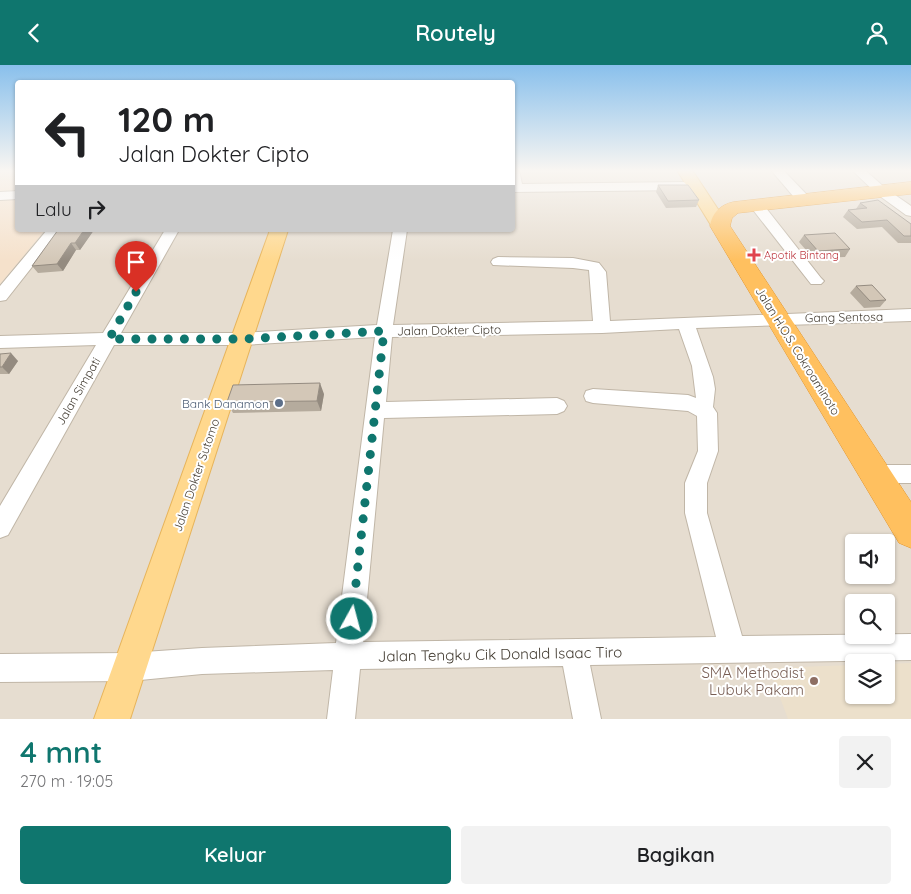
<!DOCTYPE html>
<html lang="id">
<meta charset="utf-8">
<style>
:root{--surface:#fff;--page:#f2f2f2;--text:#202124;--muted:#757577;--accent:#0f766e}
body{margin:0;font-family:Quicksand,sans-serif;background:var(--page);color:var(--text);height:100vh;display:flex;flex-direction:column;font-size:19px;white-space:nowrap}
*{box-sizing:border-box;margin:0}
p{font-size:16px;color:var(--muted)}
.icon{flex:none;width:28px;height:28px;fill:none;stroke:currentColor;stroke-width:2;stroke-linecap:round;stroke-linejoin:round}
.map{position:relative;height:654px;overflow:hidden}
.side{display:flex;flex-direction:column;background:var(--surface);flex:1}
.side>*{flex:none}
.top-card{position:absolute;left:15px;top:15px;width:500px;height:152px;border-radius:5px;box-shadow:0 1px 4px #0004;background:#fff;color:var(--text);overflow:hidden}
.tools{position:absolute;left:845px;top:469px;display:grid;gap:10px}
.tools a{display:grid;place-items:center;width:50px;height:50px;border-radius:5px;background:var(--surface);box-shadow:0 1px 4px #0004;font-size:25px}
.pin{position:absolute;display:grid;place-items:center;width:42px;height:42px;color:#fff;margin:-51px -21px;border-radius:50% 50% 50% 0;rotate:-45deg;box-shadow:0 0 5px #0007}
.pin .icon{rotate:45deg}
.me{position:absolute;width:55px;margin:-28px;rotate:7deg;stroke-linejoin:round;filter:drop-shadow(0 0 4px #0008)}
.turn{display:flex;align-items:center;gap:18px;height:105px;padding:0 20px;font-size:22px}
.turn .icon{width:65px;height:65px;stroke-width:2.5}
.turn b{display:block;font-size:35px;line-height:42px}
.then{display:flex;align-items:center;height:48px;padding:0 20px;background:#0003;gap:10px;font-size:19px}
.round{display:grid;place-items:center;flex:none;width:52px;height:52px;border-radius:5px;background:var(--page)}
.summary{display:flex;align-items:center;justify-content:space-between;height:85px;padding:0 20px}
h1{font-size:30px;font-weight:600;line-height:38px;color:var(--accent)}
.primary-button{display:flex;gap:10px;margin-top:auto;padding:10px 20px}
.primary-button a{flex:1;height:58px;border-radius:5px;background:var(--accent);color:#fff;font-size:20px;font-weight:600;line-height:58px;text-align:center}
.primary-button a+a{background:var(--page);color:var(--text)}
header{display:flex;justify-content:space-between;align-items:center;height:65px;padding:0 20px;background:var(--accent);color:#fff;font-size:22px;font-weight:600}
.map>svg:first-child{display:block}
.residential{fill:#e6ddd0;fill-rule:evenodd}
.commercial{fill:#f5e1cb}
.education{fill:#ece0cb}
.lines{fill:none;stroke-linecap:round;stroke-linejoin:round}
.minor-casing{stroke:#c0b6a7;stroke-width:2}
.major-casing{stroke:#e7b45b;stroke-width:2}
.highway-casing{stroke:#e1942c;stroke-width:1}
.minor{fill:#fff;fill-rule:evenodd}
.major{fill:#ffd88d;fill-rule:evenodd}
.highway{fill:#ffc05f;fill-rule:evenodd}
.wall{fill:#b5ab9d}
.shaded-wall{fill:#948b80}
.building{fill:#d3c7b7;stroke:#948b80}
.route{stroke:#0f766e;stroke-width:9;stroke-dasharray:0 16.2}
.health-dot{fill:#e0444e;stroke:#fff;stroke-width:2}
.service-dot{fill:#5c6f8a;stroke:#fff;stroke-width:2}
.education-dot{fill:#8d6e63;stroke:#fff;stroke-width:2}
.labels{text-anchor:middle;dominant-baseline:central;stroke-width:4;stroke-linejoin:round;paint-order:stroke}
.far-health-label{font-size:11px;fill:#be3a42;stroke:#fff;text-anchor:start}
.street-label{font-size:12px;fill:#433c32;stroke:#fff}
.service-label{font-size:12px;fill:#4e5e75;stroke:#fff;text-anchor:end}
.near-street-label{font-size:15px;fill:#433c32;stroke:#fff}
.near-education-label{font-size:15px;fill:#785e54;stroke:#fff;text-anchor:end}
</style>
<header><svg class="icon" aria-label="back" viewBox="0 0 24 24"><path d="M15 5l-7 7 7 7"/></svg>Routely<svg class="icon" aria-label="person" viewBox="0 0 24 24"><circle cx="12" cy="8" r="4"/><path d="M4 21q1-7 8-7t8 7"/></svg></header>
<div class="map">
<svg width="911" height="654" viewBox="0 0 911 654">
<rect width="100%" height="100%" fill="#f2ece2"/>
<path class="residential" d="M0,105H17L18,165H512L513,105H911V654H0ZM854,478H886V510H854ZM854,538H886V570H854ZM854,598H886V630H854Z"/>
<path class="commercial" d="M0,105H17L18,165H45L0,219Z"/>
<path class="education" d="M911,598V654H788L769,603L854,600V630H886V599Z"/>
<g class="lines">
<g class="minor-casing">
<path id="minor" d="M512,105H519L522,119L684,117L690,121L684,125L512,127Z
M771,105H783L809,132L810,135L809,138H799Z
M852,105H865L885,123L911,141V151L906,150L877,129Z
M18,126V134L0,135V127Z
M757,137L762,138L821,213L824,216L821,219H811L750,141Z
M47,165H61L6,235L0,236V221Z
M165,165H179L121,268H243L377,260L393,165H407L393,260L593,256L589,205L573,203L493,200L491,197L493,194L498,192L573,193L599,198L606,207L610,256L911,244V256L696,263L713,312L715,324L713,342L717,348L718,386L707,418V448L742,571L911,569V595L590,600L601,654H573L563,601L360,604L355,654H327L333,605L202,609L130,616L0,617V589L130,588L202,583L336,578L375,272L243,280H114L8,470L0,473V441L96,280L0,283V271L103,268ZM679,264L692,301L696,333L688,330L593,324L586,326L584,331L586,336L593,338L688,346L697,351L698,386L685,418V448L716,572L363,577L384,353L557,349L564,346L567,341L564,336L557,333L386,337L392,272L602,268Z
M875,400H911V418H875L867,416L864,409L867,402Z"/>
</g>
<g class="major-casing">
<path id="major" d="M677,105H692L729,161L726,165L720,166L714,165Z
M270,165H288L130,654H94Z"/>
</g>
<g class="highway-casing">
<path id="highway" d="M911,117V129L738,148L732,153L730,161L911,437V483L899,478L710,161C712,148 720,140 733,137Z"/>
</g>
<use href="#minor" class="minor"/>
<use href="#major" class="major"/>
<use href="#highway" class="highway"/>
</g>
<path class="wall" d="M658,120L699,135L696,142L666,143L656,127Z
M860,138L911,159V178H898L882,162L857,164L843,152L848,145L856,144Z
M58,165H94L80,185H76L63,206L38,208L32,201Z
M804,170L850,184L845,192L813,193L799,177Z
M856,221L886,235L880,242L864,243L850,228Z
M0,289L18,296L9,309H0Z
M324,329L321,346L233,348L227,337Z"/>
<path class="shaded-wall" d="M84,165H94L80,185L75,178Z
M71,178L76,185L63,206L57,199Z
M11,288L18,296L9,309L2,302Z
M320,318L324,329L321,346L317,336Z"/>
<path class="building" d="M658,120H688L699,135L668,136Z
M878,135L911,159V171H904L887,155L862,157L848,145L867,143L860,138Z
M58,165H84L75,178H71L57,199L32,201Z
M835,168L850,184L818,186L804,170Z
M872,220L886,235L870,236L856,221Z
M11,288L2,302H0V289Z
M320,318L317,336L227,337L233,320Z"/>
<linearGradient id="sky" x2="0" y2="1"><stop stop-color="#89c0ec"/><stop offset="0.54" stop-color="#f9f6f2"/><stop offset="1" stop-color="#f9f6f2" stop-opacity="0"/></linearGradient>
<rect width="911" height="196" fill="url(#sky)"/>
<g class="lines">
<path class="route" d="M136,227L109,274H243L384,266L352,554"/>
</g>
<path class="health-dot" d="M751.5 182.5h5v5h5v5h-5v5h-5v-5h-5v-5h5z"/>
<circle class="service-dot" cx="279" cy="338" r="5"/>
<circle class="education-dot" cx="814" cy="616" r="5"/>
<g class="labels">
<g class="far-health-label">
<text x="764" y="190">Apotik Bintang</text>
</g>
<g class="street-label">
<text transform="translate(844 252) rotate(-1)">Gang Sentosa</text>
<text transform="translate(449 265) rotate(-1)">Jalan Dokter Cipto</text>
<text transform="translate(798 286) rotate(58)">Jalan H.O.S. Cokroaminoto</text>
<text transform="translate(78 326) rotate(-60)">Jalan Simpati</text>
<text transform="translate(196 410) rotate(-71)">Jalan Dokter Sutomo</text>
</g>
<g class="service-label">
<text x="269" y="338">Bank Danamon</text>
</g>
<g class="near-street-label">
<text transform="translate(500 589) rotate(-1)">Jalan Tengku Cik Donald Isaac Tiro</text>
</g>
<g class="near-education-label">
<text x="804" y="607">SMA Methodist<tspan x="804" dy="17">Lubuk Pakam</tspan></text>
</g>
</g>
</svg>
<div class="tools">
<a><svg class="icon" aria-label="sound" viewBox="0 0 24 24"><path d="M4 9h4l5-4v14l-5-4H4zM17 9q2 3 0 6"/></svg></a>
<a><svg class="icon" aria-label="search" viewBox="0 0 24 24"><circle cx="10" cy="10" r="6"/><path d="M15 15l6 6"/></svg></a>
<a><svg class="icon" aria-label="layers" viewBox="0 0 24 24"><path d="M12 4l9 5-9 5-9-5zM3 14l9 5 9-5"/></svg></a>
</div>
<div class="pin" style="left:136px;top:227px;background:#d93025"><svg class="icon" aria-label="arrive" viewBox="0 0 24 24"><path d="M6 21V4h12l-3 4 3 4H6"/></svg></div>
<svg class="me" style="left:352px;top:554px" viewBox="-20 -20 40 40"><circle r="17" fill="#0f766e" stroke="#fff" stroke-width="3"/><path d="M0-11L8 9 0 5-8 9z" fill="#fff"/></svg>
<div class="top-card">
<div class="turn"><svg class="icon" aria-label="left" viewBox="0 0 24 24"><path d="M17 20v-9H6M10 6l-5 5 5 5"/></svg><div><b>120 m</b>Jalan Dokter Cipto</div></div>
<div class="then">Lalu<svg class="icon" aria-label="right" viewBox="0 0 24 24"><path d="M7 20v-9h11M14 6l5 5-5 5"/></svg></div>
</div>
</div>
<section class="side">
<div class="summary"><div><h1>4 mnt</h1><p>270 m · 19:05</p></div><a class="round"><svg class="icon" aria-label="close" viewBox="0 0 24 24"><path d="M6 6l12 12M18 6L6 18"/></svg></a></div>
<div class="primary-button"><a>Keluar</a><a>Bagikan</a></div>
</section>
